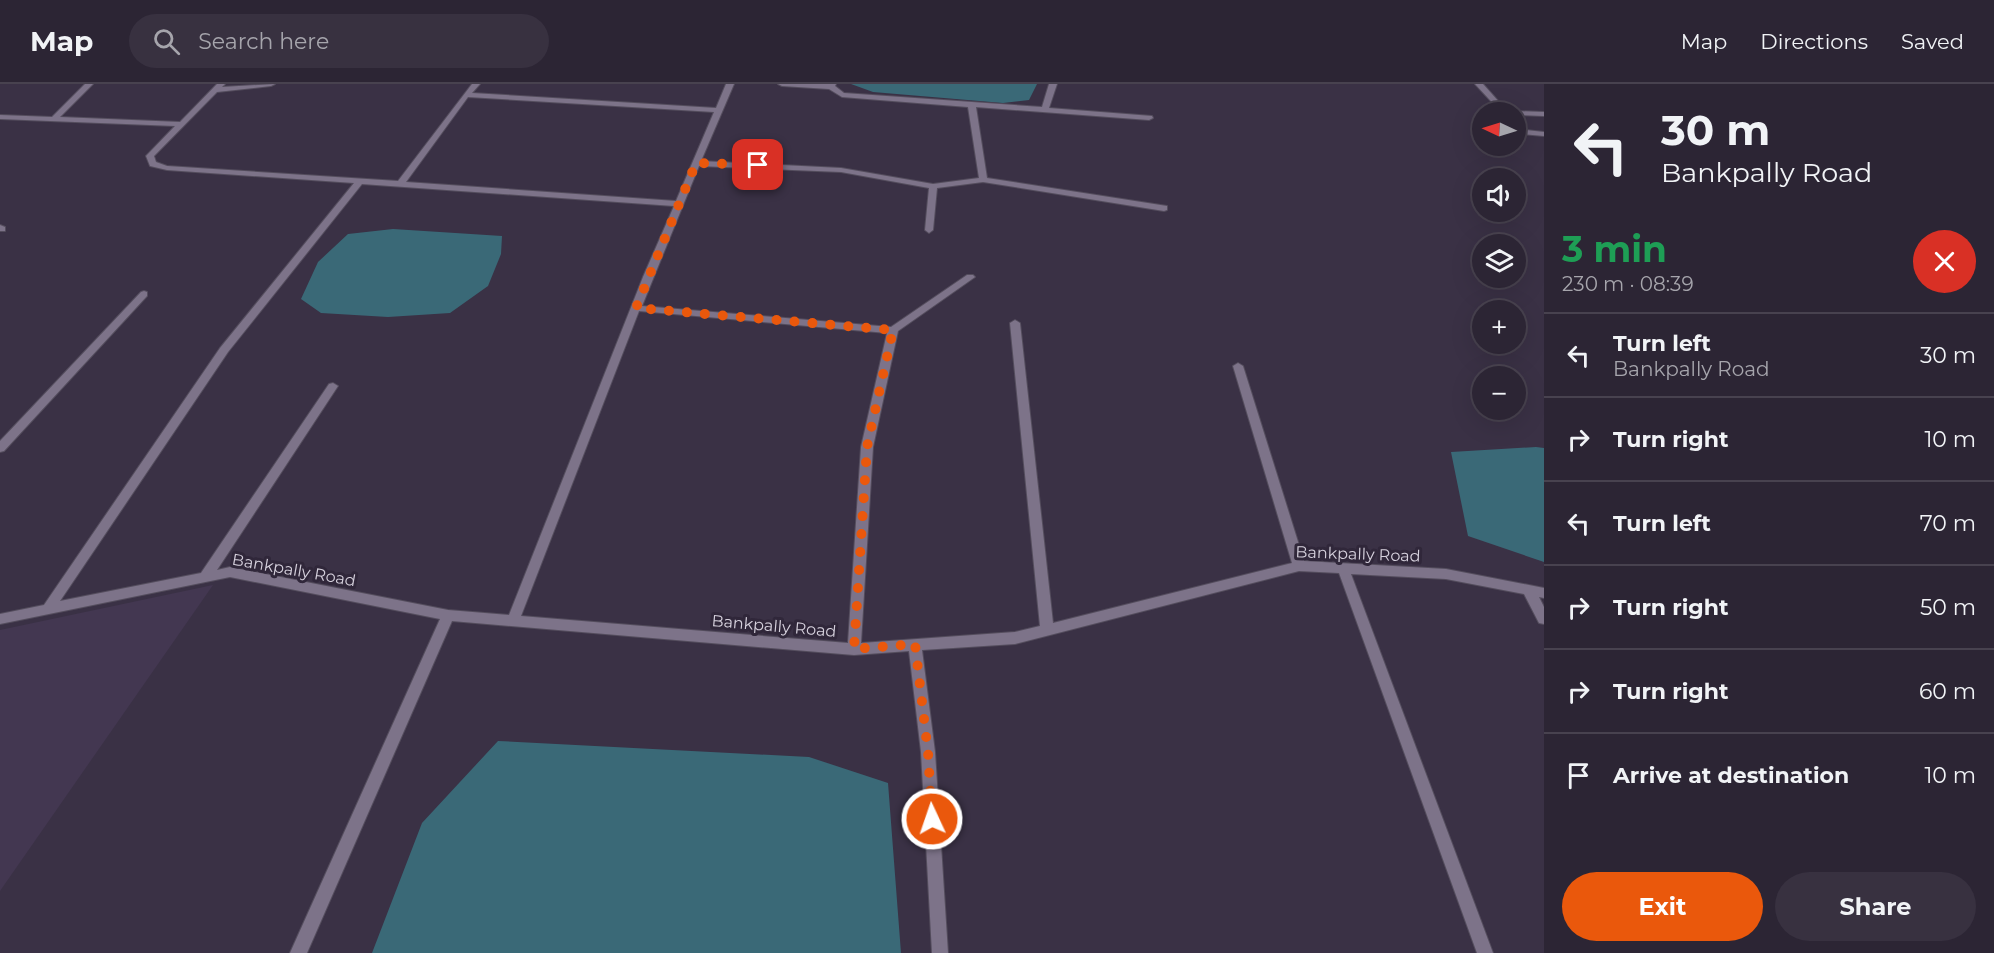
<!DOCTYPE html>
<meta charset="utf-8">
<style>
:root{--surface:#2c2534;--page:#383140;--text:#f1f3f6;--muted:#a6a5ac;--line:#48424f;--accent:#ea580c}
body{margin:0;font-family:Montserrat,sans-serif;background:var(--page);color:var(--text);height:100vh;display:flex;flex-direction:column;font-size:22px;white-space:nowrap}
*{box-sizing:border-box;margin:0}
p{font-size:20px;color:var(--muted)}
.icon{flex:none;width:33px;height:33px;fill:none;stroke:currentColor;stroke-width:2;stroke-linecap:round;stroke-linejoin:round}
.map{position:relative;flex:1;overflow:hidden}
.details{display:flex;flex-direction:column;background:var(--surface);width:450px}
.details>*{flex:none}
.hud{background:#2c2534;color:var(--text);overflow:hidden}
.needle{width:39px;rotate:274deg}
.controls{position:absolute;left:1472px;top:18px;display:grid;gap:12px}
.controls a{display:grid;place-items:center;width:54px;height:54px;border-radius:50%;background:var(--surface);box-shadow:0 6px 24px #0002,0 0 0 2px var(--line);font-size:30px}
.pin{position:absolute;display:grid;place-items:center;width:51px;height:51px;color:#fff;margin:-26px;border-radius:12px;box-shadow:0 3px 9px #0006}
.me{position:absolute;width:66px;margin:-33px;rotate:357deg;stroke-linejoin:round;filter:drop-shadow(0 0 4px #0008)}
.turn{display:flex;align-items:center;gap:21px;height:126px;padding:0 18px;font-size:27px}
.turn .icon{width:78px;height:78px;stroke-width:2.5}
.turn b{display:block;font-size:42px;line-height:51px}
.round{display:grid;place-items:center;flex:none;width:63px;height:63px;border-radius:32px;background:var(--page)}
.overview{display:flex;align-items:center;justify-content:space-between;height:102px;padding:0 18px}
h1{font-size:36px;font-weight:700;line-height:45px;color:#1e9e55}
.action{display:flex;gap:12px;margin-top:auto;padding:12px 18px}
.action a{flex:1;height:69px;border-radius:36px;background:var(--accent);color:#fff;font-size:24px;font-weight:700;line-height:69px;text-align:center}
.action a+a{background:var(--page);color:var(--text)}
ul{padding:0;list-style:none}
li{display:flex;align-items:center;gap:18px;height:84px;padding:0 18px;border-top:2px solid var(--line)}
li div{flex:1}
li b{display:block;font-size:22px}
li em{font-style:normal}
header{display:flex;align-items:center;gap:36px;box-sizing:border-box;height:84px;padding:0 30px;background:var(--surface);border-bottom:2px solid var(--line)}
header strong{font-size:28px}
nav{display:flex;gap:33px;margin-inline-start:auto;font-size:21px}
.search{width:420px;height:54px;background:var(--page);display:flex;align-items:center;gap:15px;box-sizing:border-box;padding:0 21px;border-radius:33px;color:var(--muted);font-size:22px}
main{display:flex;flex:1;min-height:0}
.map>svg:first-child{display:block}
.built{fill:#433751}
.water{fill:#3a6977}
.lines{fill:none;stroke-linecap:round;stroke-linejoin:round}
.minor-casing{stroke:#544d5d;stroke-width:2}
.minor{fill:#7d7389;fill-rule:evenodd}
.route{stroke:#ea580c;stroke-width:10;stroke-dasharray:0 18}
.labels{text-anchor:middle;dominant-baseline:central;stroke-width:6;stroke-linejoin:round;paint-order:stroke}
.street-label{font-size:16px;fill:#d6d1dd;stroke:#30273a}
</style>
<header>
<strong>Map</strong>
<div class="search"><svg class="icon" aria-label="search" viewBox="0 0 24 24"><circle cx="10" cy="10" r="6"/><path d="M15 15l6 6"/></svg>Search here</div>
<nav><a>Map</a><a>Directions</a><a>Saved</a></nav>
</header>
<main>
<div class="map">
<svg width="1544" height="869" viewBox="0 0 1544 869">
<rect width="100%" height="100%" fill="#3a3145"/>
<path class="built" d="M213,501L0,807V546Z"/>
<path class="water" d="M851,0H1037L1029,16L1003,19L873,8Z
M393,145L502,152L501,170L488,202L450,229L388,233L321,229L301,215L318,178L348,150Z
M1536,363L1544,364V478L1468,452L1451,368Z
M498,657L809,673L888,699L901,869H372L422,739Z"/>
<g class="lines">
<g class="minor-casing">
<path id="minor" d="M85,0H93L60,33L180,38L217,0H225L222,3L275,0L271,2L217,8L154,72L156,78L167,82L398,97L472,0H480L472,9L716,24L726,0H734L701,77L841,84L933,100L979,94L968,23L842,13L829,5L782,2L778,0H836L835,2L844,9L1042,23L1049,0H1057L1049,24L1152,32L1153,34L1149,36L976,23L987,94L1167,122V126L1164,127L983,98L937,104L933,146L929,149L925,146L929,104L841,88L699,82L642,222L891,243L967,191H973L975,193L898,247L873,363L861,559L1015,548L1040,542L1010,239L1015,236L1020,239L1053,539L1292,479L1233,282L1238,279L1243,282L1304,477L1446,485L1544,504V514L1539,513L1544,523V540L1539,539L1524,510L1446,495L1351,490L1493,869H1477L1339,489L1299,487L1015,560L922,566L935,668L948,869H932L921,668L909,567L854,571L452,537L307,869H290L440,535L230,493L0,540V530L44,521L220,264L354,99L167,86L150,82L146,72L175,42L0,35V31L52,33ZM468,13L714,28L676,117L406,98ZM362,100L674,122L643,193L509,531L448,526L230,483L217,486L338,302L333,299L329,300L201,489L60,517L228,268ZM639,227L887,249L861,363L848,559L521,532Z
M1475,0H1483L1508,28H1501Z
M1515,27L1544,28V32L1515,31V28H1512Z
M1515,38L1526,46L1544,48V52L1521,50L1515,44Z
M0,141L5,143V147H0Z
M144,207L147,208V212L4,367L0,368V357L141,208Z"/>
</g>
<use href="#minor" class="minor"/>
</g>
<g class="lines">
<path class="route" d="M758,81L696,79L636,224L893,246L867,363L854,565L915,560L928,668L932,735"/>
</g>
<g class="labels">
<g class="street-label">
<text transform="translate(1358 470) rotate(2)">Bankpally Road</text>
<text transform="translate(294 486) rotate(10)">Bankpally Road</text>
<text transform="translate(774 542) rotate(5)">Bankpally Road</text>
</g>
</g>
</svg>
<div class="controls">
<a><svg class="needle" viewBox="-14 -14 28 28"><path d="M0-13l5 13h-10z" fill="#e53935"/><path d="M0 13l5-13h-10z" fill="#a6a5ac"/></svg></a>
<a><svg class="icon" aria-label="sound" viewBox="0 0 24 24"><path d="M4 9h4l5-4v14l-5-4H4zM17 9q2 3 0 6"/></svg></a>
<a><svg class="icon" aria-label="layers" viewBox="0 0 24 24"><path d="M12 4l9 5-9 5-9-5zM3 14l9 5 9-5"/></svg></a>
<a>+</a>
<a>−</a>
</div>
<div class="pin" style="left:758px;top:81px;background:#d93025"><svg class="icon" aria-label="arrive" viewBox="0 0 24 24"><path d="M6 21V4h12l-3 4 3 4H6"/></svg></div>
<svg class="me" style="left:932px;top:735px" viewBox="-20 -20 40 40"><circle r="17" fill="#ea580c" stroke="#fff" stroke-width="3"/><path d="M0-11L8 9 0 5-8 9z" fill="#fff"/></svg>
</div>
<section class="details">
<div class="hud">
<div class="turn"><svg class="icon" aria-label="left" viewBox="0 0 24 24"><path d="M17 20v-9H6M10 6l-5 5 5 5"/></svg><div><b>30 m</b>Bankpally Road</div></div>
</div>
<div class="overview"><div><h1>3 min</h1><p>230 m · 08:39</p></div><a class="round" style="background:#d93025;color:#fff"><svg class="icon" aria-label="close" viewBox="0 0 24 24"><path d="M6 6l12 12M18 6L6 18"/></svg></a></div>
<ul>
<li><svg class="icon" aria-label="left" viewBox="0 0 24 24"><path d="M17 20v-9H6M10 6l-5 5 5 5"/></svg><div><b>Turn left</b><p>Bankpally Road</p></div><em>30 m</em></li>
<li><svg class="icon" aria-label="right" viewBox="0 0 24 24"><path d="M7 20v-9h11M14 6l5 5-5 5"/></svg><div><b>Turn right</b></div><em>10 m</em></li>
<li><svg class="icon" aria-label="left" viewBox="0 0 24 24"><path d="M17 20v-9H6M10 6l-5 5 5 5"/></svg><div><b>Turn left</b></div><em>70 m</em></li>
<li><svg class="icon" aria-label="right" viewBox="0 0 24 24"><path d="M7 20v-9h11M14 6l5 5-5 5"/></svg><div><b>Turn right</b></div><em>50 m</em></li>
<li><svg class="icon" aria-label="right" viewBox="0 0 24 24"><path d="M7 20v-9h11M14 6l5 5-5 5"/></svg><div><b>Turn right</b></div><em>60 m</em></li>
<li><svg class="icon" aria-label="arrive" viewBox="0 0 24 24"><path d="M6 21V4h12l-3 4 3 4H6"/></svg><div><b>Arrive at destination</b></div><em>10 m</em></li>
</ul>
<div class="action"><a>Exit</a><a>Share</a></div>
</section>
</main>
